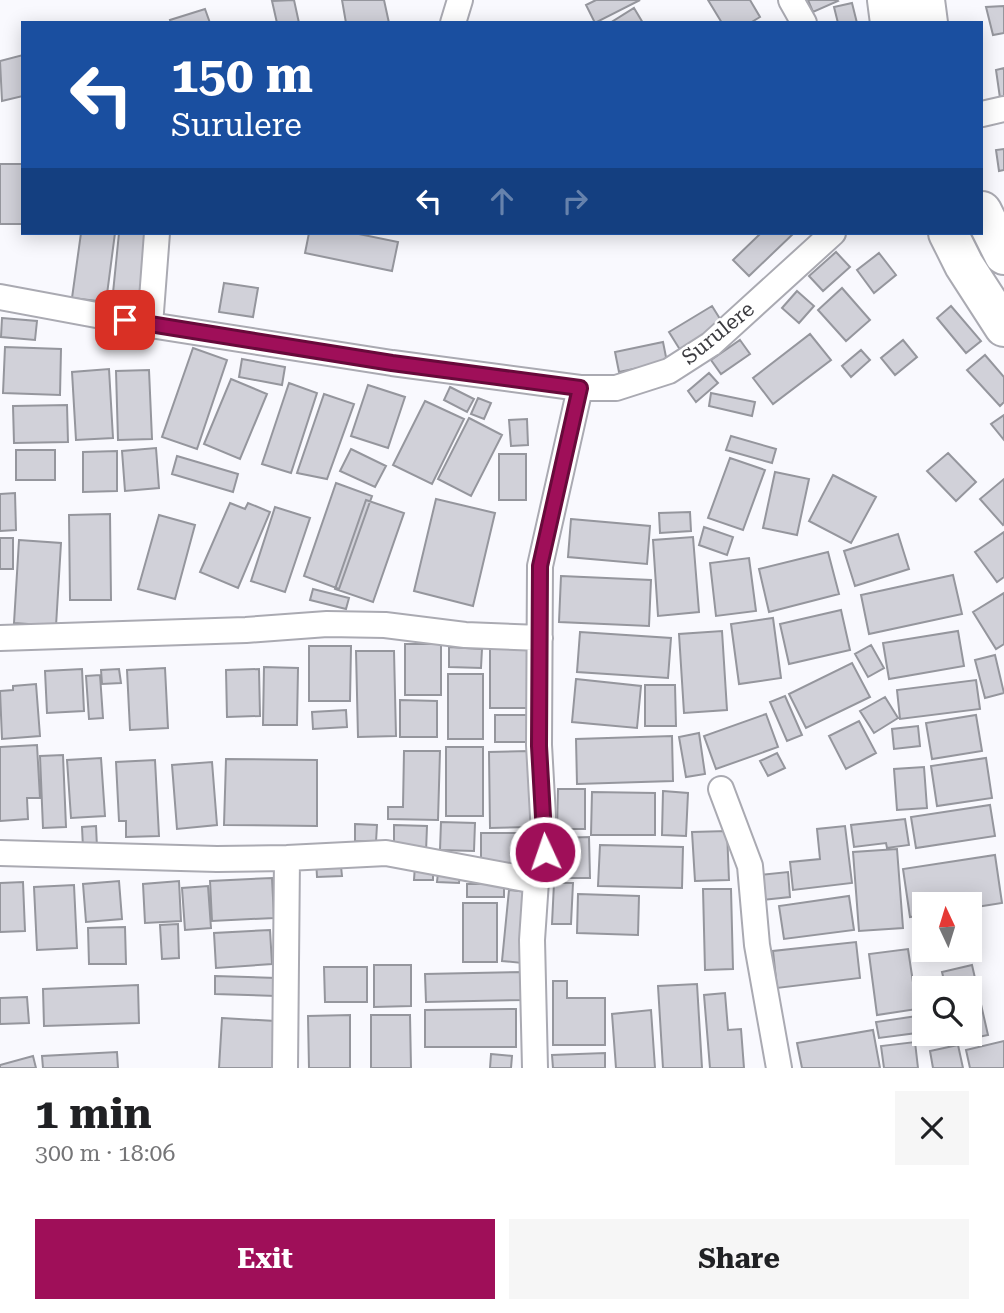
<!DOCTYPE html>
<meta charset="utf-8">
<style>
:root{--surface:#fff;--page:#f6f6f6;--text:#202124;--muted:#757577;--accent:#9f0f59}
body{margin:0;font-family:"Roboto Serif",serif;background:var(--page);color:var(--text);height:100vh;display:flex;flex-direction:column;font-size:26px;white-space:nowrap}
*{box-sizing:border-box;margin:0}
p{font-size:23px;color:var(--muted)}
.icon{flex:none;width:38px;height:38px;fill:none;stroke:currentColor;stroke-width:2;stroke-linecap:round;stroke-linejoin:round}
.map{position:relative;height:1068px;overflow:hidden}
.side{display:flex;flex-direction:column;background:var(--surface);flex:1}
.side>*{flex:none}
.hud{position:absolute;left:21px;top:21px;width:962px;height:214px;border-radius:0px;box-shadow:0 4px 18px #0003;background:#1a4fa0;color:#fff;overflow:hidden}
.needle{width:46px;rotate:356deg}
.tools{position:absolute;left:912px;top:892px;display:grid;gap:14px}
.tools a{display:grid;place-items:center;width:70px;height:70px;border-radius:0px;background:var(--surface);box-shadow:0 4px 18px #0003;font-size:35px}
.pin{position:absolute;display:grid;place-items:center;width:60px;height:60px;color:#fff;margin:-30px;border-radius:14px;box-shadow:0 4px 10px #0006}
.me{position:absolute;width:77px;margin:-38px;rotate:357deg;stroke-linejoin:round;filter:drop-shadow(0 0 5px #0008)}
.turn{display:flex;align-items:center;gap:24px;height:147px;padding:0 35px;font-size:32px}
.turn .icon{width:91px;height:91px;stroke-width:2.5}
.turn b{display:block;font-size:49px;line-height:60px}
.lanes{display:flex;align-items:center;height:66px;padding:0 35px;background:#0003;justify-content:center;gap:35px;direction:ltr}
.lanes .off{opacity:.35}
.round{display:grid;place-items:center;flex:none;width:74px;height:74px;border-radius:0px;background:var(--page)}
.overview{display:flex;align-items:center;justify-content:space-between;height:119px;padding:0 35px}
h1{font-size:42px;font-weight:700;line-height:52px}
.button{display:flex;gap:14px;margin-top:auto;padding:14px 35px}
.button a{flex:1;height:80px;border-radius:0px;background:var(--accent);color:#fff;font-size:28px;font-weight:700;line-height:80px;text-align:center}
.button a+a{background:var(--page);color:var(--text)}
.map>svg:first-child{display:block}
.building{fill:#d1d1d9;stroke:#95969d;stroke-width:2}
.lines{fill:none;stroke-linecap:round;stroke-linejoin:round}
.street-casing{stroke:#aaaab2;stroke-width:28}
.highway-casing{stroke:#aaaab2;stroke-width:42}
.street{stroke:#fff;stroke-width:24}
.highway{stroke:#fff;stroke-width:38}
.route-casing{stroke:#670a3a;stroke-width:18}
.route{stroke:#9f0f59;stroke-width:12}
.labels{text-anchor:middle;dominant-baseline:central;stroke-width:5;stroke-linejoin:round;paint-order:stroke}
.street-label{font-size:21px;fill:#3c3c40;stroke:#fff}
</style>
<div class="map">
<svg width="1004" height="1068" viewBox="0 0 1004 1068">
<rect width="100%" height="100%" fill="#f9f9fe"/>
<path class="building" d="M294,0L299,23H277L272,1Z
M342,0H384L389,23H346Z
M596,0H640L595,23L586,5Z
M708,0H750L760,17L750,23H722Z
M808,0H837L838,1L813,12Z
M852,3L857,23H838L834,7Z
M1004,6V33L993,35L986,7Z
M634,8L643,23H610Z
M205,9L210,23H171L170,20Z
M23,55V96L2,101L0,61Z
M1004,68V97L1000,98L996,70Z
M1004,149V170L999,171L996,150Z
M0,164H23V224H0Z
M81,233H115L106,302L72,298Z
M119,233H152L145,297L113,293Z
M309,233H354L398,242L392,271L305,253Z
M761,233H794L749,276L733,260Z
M836,252L850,267L823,291L809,276Z
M879,253L896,275L874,293L857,270Z
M224,283L258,288L253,317L219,312Z
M842,288L870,320L846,341L818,310Z
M797,291L814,306L799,323L782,308Z
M712,306L725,327L682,353L669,332Z
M951,306L981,341L966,353L937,318Z
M2,318L37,321L35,340L1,337Z
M810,334L831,360L773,404L753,378Z
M740,340L750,354L721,374L711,360Z
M903,340L917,357L895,375L881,358Z
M663,342L667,362L619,372L615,352Z
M5,347L61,349L60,395L3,393Z
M193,348L227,360L197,449L162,437Z
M861,350L870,360L851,377L842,366Z
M985,355L1004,377V402L1000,406L967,370Z
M242,359L285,367L282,385L239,377Z
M109,369L113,438L76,440L72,372Z
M149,370L152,439L118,440L116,371Z
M709,373L718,383L696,402L688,391Z
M231,379L267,394L240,459L204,444Z
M289,383L317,393L291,473L262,464Z
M368,385L405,397L388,448L351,436Z
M450,387L474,399L467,412L444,400Z
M711,393L755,402L752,416L709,406Z
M324,394L354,404L327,479L297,473Z
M478,398L491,403L484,419L471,414Z
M425,401L464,419L432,484L393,465Z
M67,405L68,442L14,443L13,406Z
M1004,415V440L991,424Z
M469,418L502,435L471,496L438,479Z
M527,419L528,445L511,446L509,420Z
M731,436L776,449L772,463L726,450Z
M156,448L159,488L125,491L122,451Z
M351,449L386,466L375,487L340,471Z
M16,450H55V480H16Z
M117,451V491L83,492V452Z
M948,453L976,482L956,501L927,471Z
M499,454H526V500H499Z
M177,456L238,474L233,492L172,474Z
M730,458L765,470L743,530L708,518Z
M775,472L809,479L797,535L763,528Z
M833,475L876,497L851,543L809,521Z
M1004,479V524L1003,525L980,499Z
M336,483L372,496L339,589L304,576Z
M15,493L16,530L0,531V494Z
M436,499L495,513L473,606L414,591Z
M366,500L404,513L373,602L335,589Z
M230,503L245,509L248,503L270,512L238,588L200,572Z
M275,507L310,518L285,592L251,581Z
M690,512L691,531L660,533L659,513Z
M110,514L111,600H70L69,515Z
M159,515L195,525L175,599L138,589Z
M571,519L650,526L647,564L568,557Z
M704,527L733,537L727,555L699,545Z
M1004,532V577L997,582L975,552Z
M898,534L909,569L855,586L844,551Z
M693,537L699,612L658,616L653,540Z
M0,538H13V569H0Z
M19,540L61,543L56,626L14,623Z
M828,552L839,594L769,612L759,569Z
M749,558L756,611L716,616L710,563Z
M953,575L962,614L869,634L861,595Z
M561,576L651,580L649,626L559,622Z
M313,589L349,598L346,609L310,600Z
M1004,593V644L996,649L973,612Z
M841,610L850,650L789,664L780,624Z
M773,618L781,678L739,684L731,624Z
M722,631L727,710L684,713L679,634Z
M958,631L964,666L889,679L883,643Z
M580,632L671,638L668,678L577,672Z
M405,644H441V695H405Z
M871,645L884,668L868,677L855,654Z
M309,646H351L350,701H309Z
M449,647L482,649L481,668L449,667Z
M490,648L533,649V708H490Z
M356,651H394L396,736L358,737Z
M995,655L1004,693L985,698L975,660Z
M852,663L870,697L806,728L789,694Z
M264,667L298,668L297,725H263Z
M165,668L168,728L130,730L127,670Z
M82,669L84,711L47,713L45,671Z
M119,669L121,683L102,684L101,670Z
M259,669L260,716L227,717L226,670Z
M448,674H483V739H448Z
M100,675L103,718L89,719L86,676Z
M576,679L641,686L637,728L572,722Z
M976,680L980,709L900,719L897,690Z
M36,684L40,736L2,739L0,691L13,690V686Z
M645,685H675L676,726H645Z
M785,696L802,735L787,741L770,702Z
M885,697L898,718L874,733L860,711Z
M400,700L437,701V737H400Z
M346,710L347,727L313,729L312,712Z
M766,714L778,747L716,769L704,736Z
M495,715H533V742H495Z
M976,715L982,751L932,759L926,723Z
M859,721L876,753L846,769L829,736Z
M918,726L920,746L894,749L892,729Z
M699,733L705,774L686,777L679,737Z
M672,736L673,781L577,784L576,739Z
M37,745L40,798H27L28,819L0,821V747Z
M446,747H483V816H446Z
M404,751H440L438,820L388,819V807H403Z
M529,751L531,827L490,828L489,752Z
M777,753L785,768L768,776L760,761Z
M63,755L66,827L43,828L40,756Z
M101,758L105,816L71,818L67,760Z
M986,758L992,798L937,806L931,766Z
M226,759L317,760V826L224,825Z
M155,760L159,836L126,837V821H119L116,762Z
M212,762L217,825L177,829L172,765Z
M924,767L927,808L897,810L894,769Z
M558,789H585V829H557Z
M663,791L688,793L686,836L662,835Z
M592,792L655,793V835H591Z
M990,805L995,836L916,848L911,817Z
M905,819L909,845L887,848L886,843L854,847L851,825Z
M441,822L475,823L474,851L440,850Z
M355,824L377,825L376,842L355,841Z
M394,825L427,826L426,852L394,851Z
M96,826L97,847L83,848L82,827Z
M845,826L852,883L793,890L790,862L820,859L817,829Z
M727,831L729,880L695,881L692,832Z
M481,833H535L536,866L481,867Z
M589,837L590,878H561L560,838Z
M600,845L683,847L682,888L598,886Z
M897,849L903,928L859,931L853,852Z
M995,855L1002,903L970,908V905H924V915L910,917L903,869Z
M340,857L342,876L317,877L316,859Z
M415,865H433V880H414Z
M788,872L790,897L762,900L759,875Z
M438,873L460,874L459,883L437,882Z
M272,878L274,918L212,921L210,881Z
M119,881L122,919L86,922L83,884Z
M179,881L181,921L145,923L143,884Z
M23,882L25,931L0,932V883Z
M554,883H573L571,924H552Z
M467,884H504V897H467Z
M74,885L77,948L37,950L34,887Z
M208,886L211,928L185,930L182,888Z
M703,889H731L733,969L705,970Z
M509,890L529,892L522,963L502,961Z
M578,894L639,896L638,935L577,933Z
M849,896L854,930L784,939L779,906Z
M463,903H497V962H463Z
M178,924L179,958L162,959L160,925Z
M125,927L126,964H89L88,928Z
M270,930L272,964L216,968L214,933Z
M856,942L860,978L777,988L773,951Z
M908,949L917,1009L877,1015L869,954Z
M374,965H411V1006L374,1007Z
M972,965L988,1035L959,1041L957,1034H970V989H946L942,972Z
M324,967H367V1002H325Z
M524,972L525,1000L426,1002L425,974Z
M215,976L276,978V996L215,994Z
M553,981H567V998H605V1045H553Z
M697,984L702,1068H663L658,986Z
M138,985L139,1023L44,1026L43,989Z
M725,993L728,1030L741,1029L744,1068H710L704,995Z
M27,997L29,1023L0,1024V998Z
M516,1009V1047H425V1010Z
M651,1010L655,1068H616L612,1014Z
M350,1015V1068H309L308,1016Z
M371,1015H410L411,1068H371Z
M924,1015V1032L879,1038L876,1022Z
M222,1018L275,1021L272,1068H219Z
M873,1030L880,1068H802L797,1043Z
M1004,1041V1068H970L966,1050Z
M915,1042L918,1068H884L881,1046Z
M958,1045L963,1068H933L930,1051Z
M117,1052L118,1068H43L42,1056Z
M605,1053V1068H553L552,1055Z
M491,1054L512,1056L511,1068H490Z
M33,1056L36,1068H0V1065Z"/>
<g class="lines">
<g class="street-casing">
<path id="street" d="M791,0L804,23
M453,23L460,0
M982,114L1004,109
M0,297L150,325L392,363L580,388H616L669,371L711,344L833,233
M150,325L157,233
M0,638L246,630L327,624L385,625L465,635L540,638
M721,789L750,866L757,945L779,1068
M0,853L217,859L287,858L386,853L536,881
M285,1068L287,858
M535,1068L532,940L536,881L545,852L539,745L540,566L580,388"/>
</g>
<g class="highway-casing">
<path id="highway" d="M887,0L890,23
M925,0L928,23
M982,211L1004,255
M948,233L964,265L1004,327"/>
</g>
<use href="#street" class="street"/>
<use href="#highway" class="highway"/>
</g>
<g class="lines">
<g class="route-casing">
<path id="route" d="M125,320L392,363L580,388L540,566L539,746L545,852"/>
</g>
<use href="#route" class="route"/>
</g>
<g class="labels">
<g class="street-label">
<text transform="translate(718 333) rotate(-39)">Surulere</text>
</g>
</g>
</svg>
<div class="tools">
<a><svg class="needle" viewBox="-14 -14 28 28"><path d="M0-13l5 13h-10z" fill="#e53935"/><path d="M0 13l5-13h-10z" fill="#757577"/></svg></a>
<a><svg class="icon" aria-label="search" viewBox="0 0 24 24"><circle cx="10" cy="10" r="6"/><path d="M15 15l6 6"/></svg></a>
</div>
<div class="pin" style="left:125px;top:320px;background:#d93025"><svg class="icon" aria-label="arrive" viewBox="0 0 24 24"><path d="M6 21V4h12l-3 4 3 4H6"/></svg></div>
<svg class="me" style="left:545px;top:852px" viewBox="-20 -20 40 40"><circle r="17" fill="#9f0f59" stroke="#fff" stroke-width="3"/><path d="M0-11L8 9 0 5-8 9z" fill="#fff"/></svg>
<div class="hud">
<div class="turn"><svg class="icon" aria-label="left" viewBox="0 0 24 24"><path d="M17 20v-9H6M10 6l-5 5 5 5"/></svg><div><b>150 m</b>Surulere</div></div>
<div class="lanes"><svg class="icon" aria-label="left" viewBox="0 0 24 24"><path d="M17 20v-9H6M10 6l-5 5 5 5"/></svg><svg class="icon off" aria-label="ahead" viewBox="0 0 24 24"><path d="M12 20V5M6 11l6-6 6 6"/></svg><svg class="icon off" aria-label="right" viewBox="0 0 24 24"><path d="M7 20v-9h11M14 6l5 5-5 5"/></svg></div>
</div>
</div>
<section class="side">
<div class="overview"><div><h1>1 min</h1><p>300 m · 18:06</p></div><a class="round"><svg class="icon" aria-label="close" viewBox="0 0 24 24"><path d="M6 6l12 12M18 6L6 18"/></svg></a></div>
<div class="button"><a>Exit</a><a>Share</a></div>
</section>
